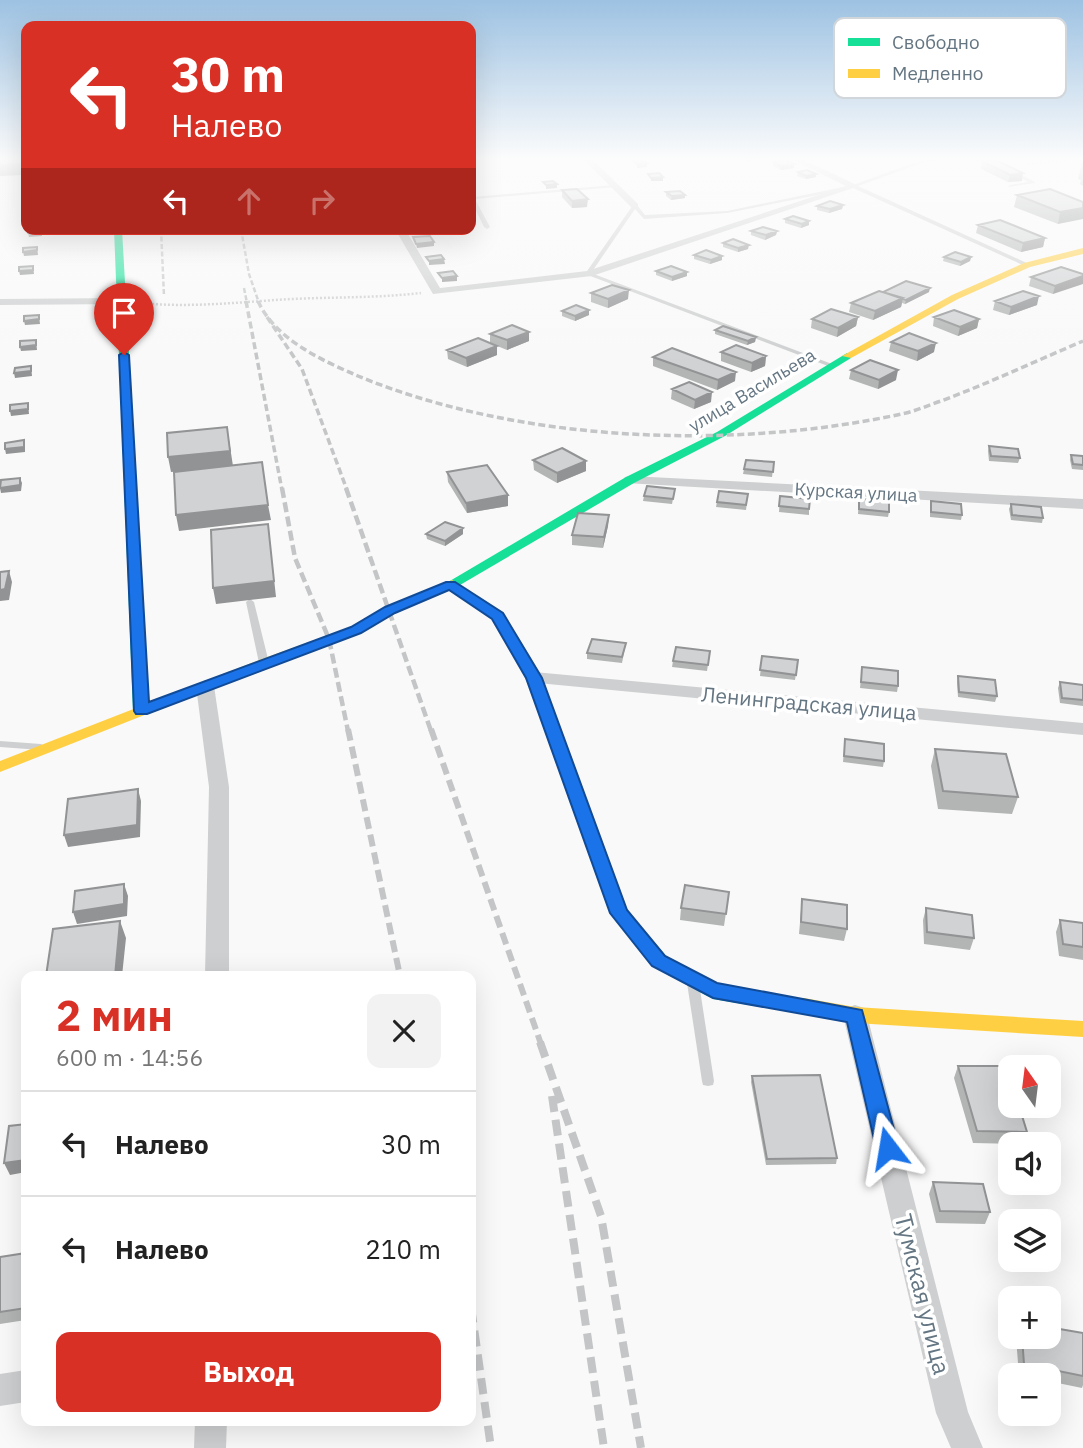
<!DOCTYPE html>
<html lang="ru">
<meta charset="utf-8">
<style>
:root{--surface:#fff;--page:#f2f2f2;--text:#222;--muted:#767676;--line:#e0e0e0;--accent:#d93025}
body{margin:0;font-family:"IBM Plex Sans",sans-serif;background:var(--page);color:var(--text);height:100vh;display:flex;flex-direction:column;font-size:26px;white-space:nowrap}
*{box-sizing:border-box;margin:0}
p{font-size:23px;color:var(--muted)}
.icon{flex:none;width:38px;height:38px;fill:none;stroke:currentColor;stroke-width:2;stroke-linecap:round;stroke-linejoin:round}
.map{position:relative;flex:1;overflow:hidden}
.side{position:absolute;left:21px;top:971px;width:455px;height:455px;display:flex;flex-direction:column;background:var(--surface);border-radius:14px;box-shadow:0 7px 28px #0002}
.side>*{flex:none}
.hud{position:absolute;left:21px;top:21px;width:455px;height:214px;border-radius:14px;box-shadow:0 7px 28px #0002;background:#d93025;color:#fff;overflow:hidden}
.needle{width:46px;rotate:346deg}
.fabs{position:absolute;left:998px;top:1055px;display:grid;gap:14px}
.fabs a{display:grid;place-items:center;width:63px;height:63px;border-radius:14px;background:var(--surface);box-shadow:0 7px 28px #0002;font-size:35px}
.pin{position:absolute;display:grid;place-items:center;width:60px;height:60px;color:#fff;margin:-72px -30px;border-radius:50% 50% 50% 0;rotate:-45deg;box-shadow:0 0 7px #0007}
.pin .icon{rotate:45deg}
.me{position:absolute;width:77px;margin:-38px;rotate:346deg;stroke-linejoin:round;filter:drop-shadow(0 0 5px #0008)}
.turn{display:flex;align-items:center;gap:24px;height:147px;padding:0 35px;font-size:32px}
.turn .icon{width:91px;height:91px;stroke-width:2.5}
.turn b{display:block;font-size:49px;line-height:60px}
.lanes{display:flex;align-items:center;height:66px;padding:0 35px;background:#0003;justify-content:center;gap:35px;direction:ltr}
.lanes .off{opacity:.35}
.round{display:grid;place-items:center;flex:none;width:74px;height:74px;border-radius:14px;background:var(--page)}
.headline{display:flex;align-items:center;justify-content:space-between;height:119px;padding:0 35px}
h1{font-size:42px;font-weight:700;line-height:52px;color:var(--accent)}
.button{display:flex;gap:14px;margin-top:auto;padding:14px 35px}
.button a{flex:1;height:80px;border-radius:14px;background:var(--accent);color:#fff;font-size:28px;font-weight:700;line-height:80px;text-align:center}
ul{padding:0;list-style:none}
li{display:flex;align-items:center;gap:21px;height:105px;padding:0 35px;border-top:2px solid var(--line)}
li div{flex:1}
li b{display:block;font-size:26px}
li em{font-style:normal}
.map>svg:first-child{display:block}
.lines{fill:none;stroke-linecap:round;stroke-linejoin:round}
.path{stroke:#cbcccd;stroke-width:2.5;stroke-dasharray:2 2;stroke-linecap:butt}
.lane{fill:#cecfd0;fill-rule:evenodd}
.street{fill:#cecfd0;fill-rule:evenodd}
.fast{fill:#16e098;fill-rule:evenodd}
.slow{fill:#ffcf43;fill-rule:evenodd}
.rail-far4{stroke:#c3c5c6;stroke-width:2.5;stroke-dasharray:5 2.5;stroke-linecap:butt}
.rail-far3{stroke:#c3c5c6;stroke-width:3.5;stroke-dasharray:7 3.5;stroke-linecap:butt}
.rail-far2{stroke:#c3c5c6;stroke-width:4.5;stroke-dasharray:10 4.5;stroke-linecap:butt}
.rail-far1{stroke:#c3c5c6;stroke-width:6;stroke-dasharray:12 6;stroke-linecap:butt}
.rail{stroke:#c3c5c6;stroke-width:8;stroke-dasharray:16 8;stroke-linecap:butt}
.wall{fill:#b3b5b5}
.shaded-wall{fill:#929394}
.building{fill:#d0d2d3;stroke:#929394;stroke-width:2}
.route{fill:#1a73e8;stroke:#114b97;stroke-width:2}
.labels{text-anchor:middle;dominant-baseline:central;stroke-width:7;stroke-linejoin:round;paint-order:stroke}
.far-street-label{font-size:18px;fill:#657683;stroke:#fff}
.street-label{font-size:21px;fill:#657683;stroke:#fff}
.near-street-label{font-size:24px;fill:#657683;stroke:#fff}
.key{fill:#fff;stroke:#d1d6da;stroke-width:2}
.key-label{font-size:19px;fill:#657683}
</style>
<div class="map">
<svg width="1083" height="1448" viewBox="0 0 1083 1448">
<rect width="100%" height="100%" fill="#f9f9f9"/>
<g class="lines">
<path class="path" d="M1028,164L1083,159
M140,303C190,308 241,302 291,299C335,297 377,298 421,293"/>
<path class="lane" d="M936,158H946L925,162L858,186L1029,264V266H1025L853,188L727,213L644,219L635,209L591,273L832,364V366H828L585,274L633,205H637L645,215L727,211L853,185L922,160Z
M964,158H971L996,164L994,165Z
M1011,169L1035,182V183L1008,187L1010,185L1028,182L1009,171Z
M614,185L616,187L475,199L490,227L487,229L484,227L471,200L472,197Z
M250,599L254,602L269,663L264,666L259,663L246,602Z
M0,741L41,744L46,747L41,750L0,747Z
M693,978L697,980L699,983L714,1081L713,1085L708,1086L703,1085L702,1081L687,983L689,980Z"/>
<path class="street" d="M582,158H591L638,204V208H632Z
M789,158H800L859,186L592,276L433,294L395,229H405L440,288L587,271L846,186Z
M0,299L121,298L127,301L121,304L0,305Z
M630,476L1083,499V509L625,483L623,480L625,477Z
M534,672L1083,723V735L527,682L525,678L527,674Z
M205,680L214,686L229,787V976H205L209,787L196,686Z
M855,1005L864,1008L867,1015L968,1412L983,1448H951L936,1413L843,1015L846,1008Z
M26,1370V1402L0,1406V1374Z
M195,1421H227L226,1448H194Z"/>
<path class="fast" d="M114,229H122L149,711L141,716L133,711Z
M847,353L851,354V358L725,436L634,483L460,585L503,613L542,678L627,910L666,956L717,984L811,1000L814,1006L811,1012L804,1014L713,999L652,966L610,913L526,678L492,619L443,585L626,477L717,432Z"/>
<path class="slow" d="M1083,248V254L1030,267L958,299L851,358L842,356L952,295L1024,263Z
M452,580L459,584L457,587L395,613L361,633L269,666L0,772V761L259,660L351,627L385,607Z
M804,998L855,1007L1083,1021V1037L855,1023L797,1012L794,1006L797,1000Z"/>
<path class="rail-far4" d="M161,229L164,296
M241,229L249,274L259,303
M244,288L247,303"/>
<path class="rail-far3" d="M246,301L282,490
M258,301C275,339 321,360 358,376C520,443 735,451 906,413C918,410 929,405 941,401C989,383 1036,361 1083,341
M267,317L302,369L347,490"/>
<path class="rail-far2" d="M282,488L295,558L329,639L348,731
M346,488L431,731"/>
<path class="rail-far1" d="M348,729L400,976
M431,729L541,1044"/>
<path class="rail" d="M540,1042L601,1216L641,1448
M552,1096L604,1448
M471,1307L491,1448"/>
</g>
<path class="wall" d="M1083,159V186L1080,184L1081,180L1078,179Z
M982,161L1022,181L1008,182L981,169Z
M773,162L794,168L781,170L773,166Z
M798,172L816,177L806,179L797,176Z
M562,190L587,207L572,208L562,197Z
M666,192L685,198L671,200L666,196Z
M1017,195L1083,202L1058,224L1014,207Z
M843,205L842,209L829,213L817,210V206Z
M785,219L809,225L801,228L785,223Z
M978,225L1045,238L1043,247L1021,252L976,233Z
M751,231H777L776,235L765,240L751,235Z
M723,243L748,249L738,252L723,247Z
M694,255L722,256V260L710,264L694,259Z
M944,257H971L970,261L960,266L943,261Z
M656,271L687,272V276L672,281L656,275Z
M1083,274L1053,294L1029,286L1031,277Z
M883,292H929L905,304L902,303L901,307L873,320L849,312L851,303Z
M591,293L628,299L608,308L591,302Z
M995,301L1037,305L1009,315L993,310Z
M589,310V315L575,321L562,316V311Z
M858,317L856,326L837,337L811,328L812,319Z
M934,317L979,319L977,328L958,336L933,326Z
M715,330L756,337L755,342L747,345L715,334Z
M529,332V341L507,350L490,343V334Z
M891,342L934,352L917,361L889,351Z
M497,346V355L467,367L448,359L447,350Z
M721,352L766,356L765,366L751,372L721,361Z
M653,357L735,381L717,390L653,366Z
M851,370L896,380L878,389L849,379Z
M672,389L711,402L694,409L671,399Z
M989,446L1020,458L1018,463L989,461L988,451Z
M1071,455L1083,456V470L1072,469L1070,460Z
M533,460L586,471L557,483L534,470Z
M746,460L774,462L772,477L743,474Z
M447,472L508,506L467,513L448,482Z
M675,489L672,504L643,501L644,496Z
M719,491L748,494L746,510L716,507Z
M780,496L809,509V515L779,512Z
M859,499L889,512L888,517L858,514Z
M931,501L962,515L961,520L930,517V507Z
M1011,504L1043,518L1042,523L1011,520L1009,509Z
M609,515L608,526L603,548L572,545V535Z
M463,528V534L445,546L427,539L426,534Z
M626,643L622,663L587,659V653Z
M710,651L707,671L672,667L673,661Z
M762,656L798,660L795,680L760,676Z
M862,667L898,686L897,692L860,688Z
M958,676L997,696L995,702L958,697L957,682Z
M1060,682L1083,685V706L1060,703L1058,688Z
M845,739L884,761L883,767L843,762Z
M935,749L1018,797L1012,814L938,809L931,766Z
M729,892L724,926L680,920L681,908Z
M802,899L847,929L844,941L799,934Z
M926,908L974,938L970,950L924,944L923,920Z
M1060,920L1083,923V960L1059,956L1056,932Z
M958,1066L1027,1132L1023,1144L973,1143L954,1078Z
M752,1076L837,1158L836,1164L766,1165L751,1082Z
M933,1182L990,1212L985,1224L936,1223L929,1194Z
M26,1253V1320L0,1324V1257Z
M1083,1333V1385L1082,1388L1048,1381V1376H1019L1016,1337H1048Z"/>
<path class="shaded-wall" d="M22,158H26L23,175L0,176V165Z
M746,158H759V160L746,162Z
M647,163V167L637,168V164Z
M794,164V168L781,170V166Z
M1023,173L1022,181L1008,182L1010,175Z
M816,174V177L806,179V176Z
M663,177V181H651V178Z
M557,184V188L546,189V185Z
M685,195V198L671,200L672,196Z
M588,199L587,207L572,208V201Z
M843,205L842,209L829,213L830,209Z
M1083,208V219L1058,224L1060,212Z
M809,221V225L801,228L802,224Z
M42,229V236L29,237L28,233Z
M407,229H419L420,232L407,233Z
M777,231L776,235L765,240L766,235Z
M1045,238L1043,247L1021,252L1023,243Z
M434,242V246L417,248L416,244Z
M749,245L748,249L738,252V248Z
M37,247L38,255L24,256L23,252Z
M722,256V260L710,264L711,260Z
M971,257L970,261L960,266L961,262Z
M444,259L445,264L429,265V261Z
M33,266L34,274L20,275L19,271Z
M687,272V276L672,281V277Z
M457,276V281L442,282V278Z
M1083,276V284L1053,294L1055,286Z
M930,288L929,292L905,304L906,300Z
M629,290L628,299L608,308V299Z
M1039,296L1037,305L1009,315L1011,307Z
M903,298L901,307L873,320L875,311Z
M589,310V315L575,321V316Z
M39,315L40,324L25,325L24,321Z
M858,317L856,326L837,337L838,328Z
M979,319L977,328L958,336L960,327Z
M529,332V341L507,350V340Z
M756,337L755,342L747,345L748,341Z
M36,340L37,350L21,351L20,347Z
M936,343L934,352L917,361L918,351Z
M497,346V355L467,367L466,358Z
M766,356L765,366L751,372L752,363Z
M31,366L32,376L15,378L14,373Z
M898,370L896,380L878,389L879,380Z
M736,372L735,381L717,390L718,380Z
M712,392L711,402L694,409L695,400Z
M28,403L29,414L11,416L10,411Z
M227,427L233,466L171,472L168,457Z
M24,440L25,445V452L6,454L5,449Z
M586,461V471L557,483V473Z
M20,478L22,483L21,491L1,493L0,488Z
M508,495V506L467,513L466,503Z
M268,505L271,520L179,531L176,515Z
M609,515L608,526L603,548L604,537Z
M268,524L276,597L216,604L213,588Z
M463,528V534L445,546V541Z
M9,571L12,582L9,600L0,601V590Z
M138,789L141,801L140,837L68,847L64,835Z
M124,884L128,896L127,916L77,924L73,912Z
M120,921L126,938L122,976H115Z
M26,1160V1172L10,1175L4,1163Z"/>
<path class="building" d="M0,158H22L21,164L0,165Z
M643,160L647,163L637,164L633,161Z
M785,160L794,164L781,166L773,162Z
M995,160L1023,173L1010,175L982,161Z
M807,170L816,174L806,176L798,172Z
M659,173L663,177L651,178L648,174Z
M553,181L557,184L546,185L543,182Z
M577,189L588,199L572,201L562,190Z
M1050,189L1083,202V208L1060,212L1017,195Z
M680,191L685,195L672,196L666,192Z
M830,201L843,205L830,209L817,206Z
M793,216L809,221L802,224L785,219Z
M1000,220L1045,238L1023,243L978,225Z
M763,227L777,231L766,235L751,231Z
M28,229H41V232L28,233Z
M430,236L434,242L416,244L413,237Z
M733,239L749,245L738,248L723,243Z
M37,247V250L23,252V248Z
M706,250L722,256L711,260L694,255Z
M955,252L971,257L961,262L944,257Z
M441,255L444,259L429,261L426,257Z
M33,266V270L19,271V267Z
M671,266L687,272L672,277L656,271Z
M1061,267L1083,274V276L1055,286L1031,277Z
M453,271L457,276L442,278L438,273Z
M906,281L930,288L906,300L883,292Z
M612,285L629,290L608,299L591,293Z
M879,291L903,298L875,311L851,303Z
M1023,291L1039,296L1011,307L995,301Z
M576,305L589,310L575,316L562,311Z
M831,309L858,317L838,328L812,319Z
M954,310L979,319L960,327L934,317Z
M39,315V319L24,321V316Z
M512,325L529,332L507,340L490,334Z
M723,326L756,337L748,341L715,330Z
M909,333L936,343L918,351L891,342Z
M478,338L497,346L466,358L447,350Z
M36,340V345L20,347V341Z
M736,345L766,356L752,363L721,352Z
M672,348L736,372L718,380L653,357Z
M870,360L898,370L879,380L851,370Z
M31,366V371L14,373L15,368Z
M689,382L712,392L695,400L672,389Z
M28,403V409L10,411V405Z
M227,427L230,451L168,457L167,433Z
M24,440V447L5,449V443Z
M989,446L1018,449L1020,458L991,456Z
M562,448L586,461L557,473L533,460Z
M1071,455L1083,456V465L1073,464Z
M746,460L774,462L773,472L744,469Z
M262,462L268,505L176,515L174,472Z
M487,465L508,495L466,503L447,472Z
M20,478V485L0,488L1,480Z
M647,486L675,489L673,499L644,496Z
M719,491L748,494L746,505L717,502Z
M780,496L810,499L809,509L779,506Z
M859,499L889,502V512L859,509Z
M931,501L961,504L962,515L931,512Z
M1011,504L1041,507L1043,518L1012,515Z
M578,513L609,515L604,537L572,535Z
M445,522L463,528L445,541L426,534Z
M268,524L274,581L213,588L211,530Z
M9,571L5,589L0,590V572Z
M592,639L626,643L622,657L587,653Z
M676,647L710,651L708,665L673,661Z
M762,656L798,660L796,675L760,670Z
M862,667L898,671V686L861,682Z
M958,676L995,680L997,696L959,692Z
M1060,682L1083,685V700L1062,698Z
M845,739L884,744V761L844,756Z
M935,749L1006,754L1018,797L943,791Z
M138,789L137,825L64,835L68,799Z
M124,884V904L73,912L75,891Z
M685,885L729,892L726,914L681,908Z
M802,899L847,905V929L801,922Z
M926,908L972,915L974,938L927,932Z
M1060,920L1083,923V947L1063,944Z
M120,921L115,976H46L53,929Z
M958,1066H1006L1010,1078V1106H1019L1027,1132L977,1131Z
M820,1075L837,1158L767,1159L752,1076Z
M26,1124V1160L4,1163L9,1126Z
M933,1182L983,1184L990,1212L940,1211Z
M26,1253V1308L0,1312V1257Z
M1048,1327L1083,1333V1376L1024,1364L1022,1337H1048Z"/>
<linearGradient id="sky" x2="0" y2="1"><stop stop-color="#9dc2e2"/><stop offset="0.44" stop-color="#fcfcfc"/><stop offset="1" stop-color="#fcfcfc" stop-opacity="0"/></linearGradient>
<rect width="1083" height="361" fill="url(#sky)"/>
<path class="route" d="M124,352L129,355L149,702L351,627L385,607L446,582H455L503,613L542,678L627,910L665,956L717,983L862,1010L899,1148L895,1155L888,1158L880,1155L876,1148L847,1022L713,998L652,966L610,913L526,678L492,619L449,590L395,613L361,633L147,714H136L134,711L119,355Z"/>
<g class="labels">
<g class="far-street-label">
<text transform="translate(752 390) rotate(-31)">улица Васильева</text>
<text transform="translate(856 492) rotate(3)">Курская улица</text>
</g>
<g class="street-label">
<text transform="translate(809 703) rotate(5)">Ленинградская улица</text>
</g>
<g class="near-street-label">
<text transform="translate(923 1294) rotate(76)">Тумская улица</text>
</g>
</g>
<rect x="834" y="18" width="232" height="80" rx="10" class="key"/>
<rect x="848" y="38" width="32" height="8" fill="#16e098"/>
<rect x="848" y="69" width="32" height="9" fill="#ffcf43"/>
<g class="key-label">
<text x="892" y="49">Свободно</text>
<text x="892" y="80">Медленно</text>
</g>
</svg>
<div class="fabs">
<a><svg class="needle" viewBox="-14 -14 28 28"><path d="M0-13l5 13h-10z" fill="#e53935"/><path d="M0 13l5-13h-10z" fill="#767676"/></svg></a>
<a><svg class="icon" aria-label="sound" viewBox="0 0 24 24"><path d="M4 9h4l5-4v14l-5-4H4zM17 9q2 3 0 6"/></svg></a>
<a><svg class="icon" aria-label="layers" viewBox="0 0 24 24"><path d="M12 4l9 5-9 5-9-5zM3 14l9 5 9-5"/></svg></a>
<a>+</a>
<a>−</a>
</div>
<div class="pin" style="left:124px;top:355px;background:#d93025"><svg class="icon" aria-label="arrive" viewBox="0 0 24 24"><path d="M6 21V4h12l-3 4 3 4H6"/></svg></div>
<svg class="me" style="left:888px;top:1148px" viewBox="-20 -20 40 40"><path d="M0-17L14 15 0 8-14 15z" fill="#1a73e8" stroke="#fff" stroke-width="4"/></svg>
<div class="hud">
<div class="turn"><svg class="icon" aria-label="left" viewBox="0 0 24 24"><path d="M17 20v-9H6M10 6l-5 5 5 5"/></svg><div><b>30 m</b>Налево</div></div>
<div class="lanes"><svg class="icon" aria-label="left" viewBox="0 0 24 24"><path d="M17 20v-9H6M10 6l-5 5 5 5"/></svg><svg class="icon off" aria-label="ahead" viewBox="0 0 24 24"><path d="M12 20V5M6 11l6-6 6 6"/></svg><svg class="icon off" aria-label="right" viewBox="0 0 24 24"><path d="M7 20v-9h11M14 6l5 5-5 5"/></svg></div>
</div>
<section class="side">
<div class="headline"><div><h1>2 мин</h1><p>600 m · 14:56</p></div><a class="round"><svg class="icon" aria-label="close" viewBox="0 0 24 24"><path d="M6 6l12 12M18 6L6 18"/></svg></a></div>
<ul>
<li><svg class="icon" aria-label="left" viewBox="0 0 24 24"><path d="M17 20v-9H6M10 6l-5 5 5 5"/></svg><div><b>Налево</b></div><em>30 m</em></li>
<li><svg class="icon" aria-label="left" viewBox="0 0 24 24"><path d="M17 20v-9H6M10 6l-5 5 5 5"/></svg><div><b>Налево</b></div><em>210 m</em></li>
</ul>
<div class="button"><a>Выход</a></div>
</section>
</div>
